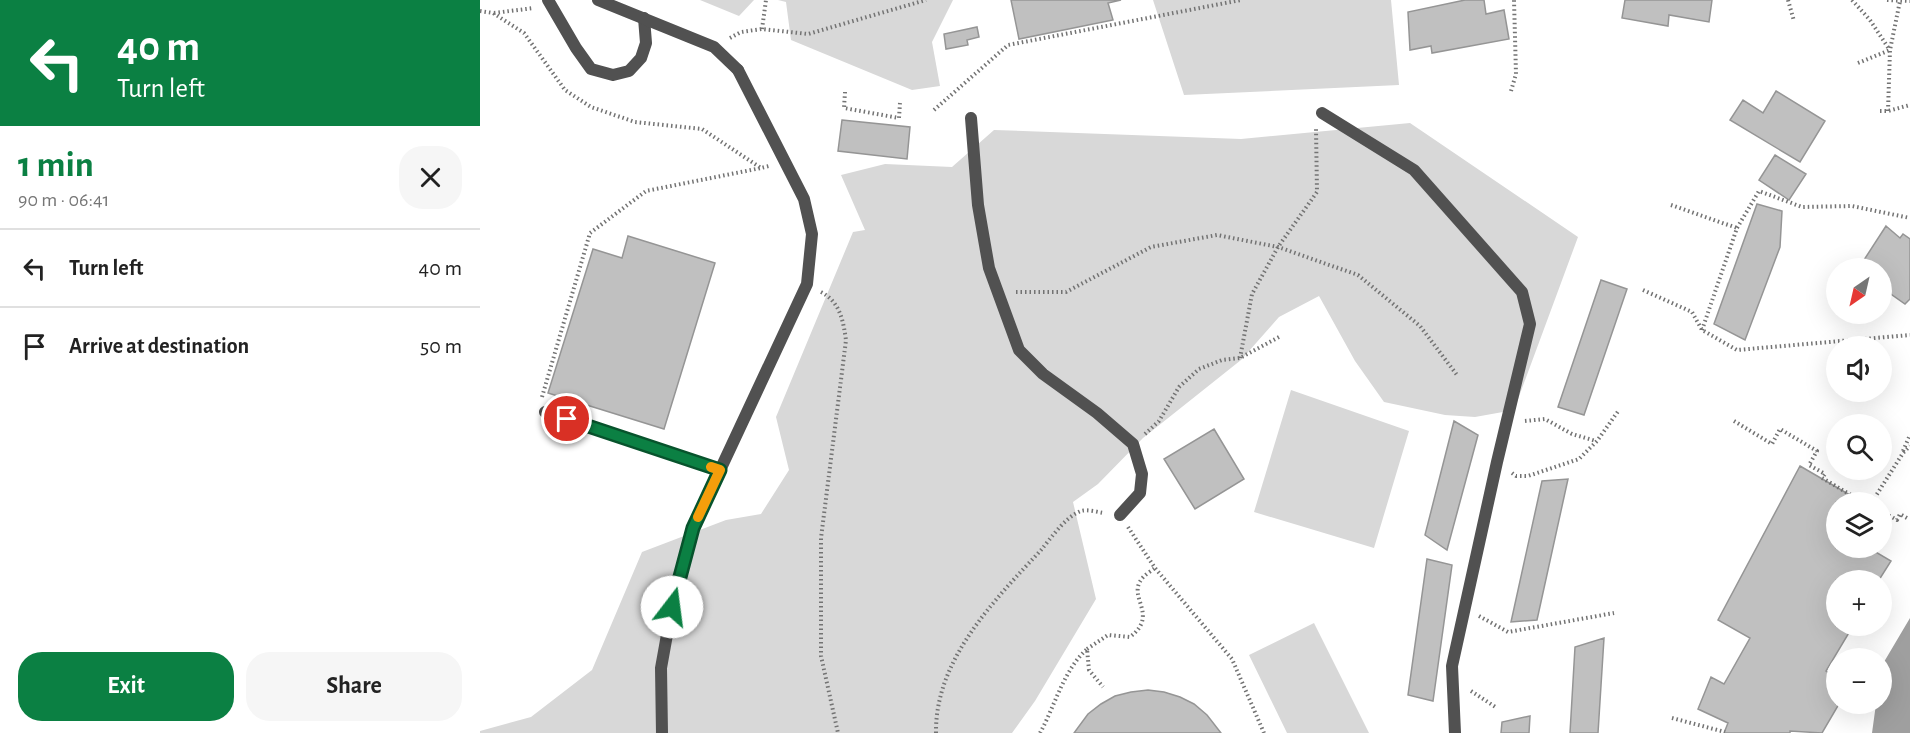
<!DOCTYPE html>
<meta charset="utf-8">
<style>
:root{--surface:#fff;--page:#f6f6f6;--text:#222;--muted:#767676;--line:#e0e0e0;--accent:#0b8043}
body{margin:0;font-family:"Alegreya Sans",sans-serif;background:var(--page);color:var(--text);height:100vh;display:flex;flex-direction:column;font-size:22px;white-space:nowrap}
*{box-sizing:border-box;margin:0}
p{font-size:20px;color:var(--muted)}
.icon{flex:none;width:33px;height:33px;fill:none;stroke:currentColor;stroke-width:2;stroke-linecap:round;stroke-linejoin:round}
.map{position:relative;flex:1;overflow:hidden}
.sheet{display:flex;flex-direction:column;background:var(--surface);width:480px}
.sheet>*{flex:none}
.guide{background:#0b8043;color:#fff;overflow:hidden}
.needle{width:39px;rotate:214deg}
.controls{position:absolute;left:1346px;top:258px;display:grid;gap:12px}
.controls a{display:grid;place-items:center;width:66px;height:66px;border-radius:50%;background:var(--surface);box-shadow:0 6px 24px #0002;font-size:30px}
.pin{position:absolute;display:grid;place-items:center;width:51px;height:51px;color:#fff;margin:-26px;border:3px solid #fff;border-radius:50%;box-shadow:0 2px 6px #0007}
.me{position:absolute;width:66px;margin:-33px;rotate:15deg;stroke-linejoin:round;filter:drop-shadow(0 0 4px #0008)}
.turn{display:flex;align-items:center;gap:21px;height:126px;padding:0 18px;font-size:27px}
.turn .icon{width:78px;height:78px;stroke-width:2.5}
.turn b{display:block;font-size:42px;line-height:51px}
.round{display:grid;place-items:center;flex:none;width:63px;height:63px;border-radius:24px;background:var(--page)}
.overview{display:flex;align-items:center;justify-content:space-between;height:102px;padding:0 18px}
h1{font-size:36px;font-weight:600;line-height:45px;color:var(--accent)}
.primary-button{display:flex;gap:12px;margin-top:auto;padding:12px 18px}
.primary-button a{flex:1;height:69px;border-radius:24px;background:var(--accent);color:#fff;font-size:24px;font-weight:600;line-height:69px;text-align:center}
.primary-button a+a{background:var(--page);color:var(--text)}
ul{padding:0;list-style:none}
li{display:flex;align-items:center;gap:18px;height:78px;padding:0 18px;border-top:2px solid var(--line)}
li div{flex:1}
li b{display:block;font-size:22px}
li em{font-style:normal}
main{display:flex;flex:1;min-height:0}
.map>svg:first-child{display:block}
.green{fill:#d8d8d8}
.water{fill:#9f9f9f}
.building{fill:#c0c0c0;stroke:#959595;stroke-width:1.5}
.lines{fill:none;stroke-linecap:round;stroke-linejoin:round}
.path{stroke:#737373;stroke-width:4;stroke-dasharray:1.5 3;stroke-linecap:butt}
.service{stroke:#515151;stroke-width:12}
.minor{stroke:#515151;stroke-width:12}
.route-casing{stroke:#07532c;stroke-width:15}
.route{stroke:#0b8043;stroke-width:10}
.slow{stroke:#f59e0b;stroke-width:10}
</style>
<main>
<section class="sheet">
<div class="guide">
<div class="turn"><svg class="icon" aria-label="left" viewBox="0 0 24 24"><path d="M17 20v-9H6M10 6l-5 5 5 5"/></svg><div><b>40 m</b>Turn left</div></div>
</div>
<div class="overview"><div><h1>1 min</h1><p>90 m · 06:41</p></div><a class="round"><svg class="icon" aria-label="close" viewBox="0 0 24 24"><path d="M6 6l12 12M18 6L6 18"/></svg></a></div>
<ul>
<li><svg class="icon" aria-label="left" viewBox="0 0 24 24"><path d="M17 20v-9H6M10 6l-5 5 5 5"/></svg><div><b>Turn left</b></div><em>40 m</em></li>
<li><svg class="icon" aria-label="arrive" viewBox="0 0 24 24"><path d="M6 21V4h12l-3 4 3 4H6"/></svg><div><b>Arrive at destination</b></div><em>50 m</em></li>
</ul>
<div class="primary-button"><a>Exit</a><a>Share</a></div>
</section>
<div class="map">
<svg width="1430" height="733" viewBox="0 0 1430 733">
<rect width="100%" height="100%" fill="#fff"/>
<path class="green" d="M220,0H274L259,16Z
M298,0H473L452,42L460,86L432,90L311,40L306,2Z
M673,0H911L919,85L704,95Z
M930,123L1098,237L1034,410L995,417L965,415L904,402L875,361L839,296L799,317L761,360L663,438L618,484L593,502L616,599L555,701L532,733H0V731L51,717L112,670L162,552L246,520L281,514L309,470L296,417L373,232L385,230L361,175L405,164L472,167L514,130L761,139Z
M811,390L929,431L894,548L774,512Z
M834,623L889,733H807L769,655Z"/>
<path class="water" d="M1430,618V733H1392L1396,704H1401V667Z"/>
<path class="building" d="M531,0H641L628,3L633,20L539,39Z
M985,0H1004L1006,14L1024,10L1029,39L952,53L951,46L930,50L928,12Z
M1145,0H1232L1229,22L1189,15L1188,26L1142,18Z
M497,27L499,37L487,40L488,45L466,49L464,34Z
M1296,91L1345,121L1320,162L1250,120L1263,100L1283,113Z
M362,120L430,127L427,159L358,151Z
M1295,155L1326,174L1309,200L1279,180Z
M1277,204L1302,211L1300,247L1265,340L1234,324Z
M1406,226L1420,238L1423,234L1430,239V299L1425,304L1401,287V268H1382L1384,266L1382,263Z
M148,236L235,263L184,429L68,393L113,249L142,258Z
M1121,280L1147,289L1104,415L1078,407Z
M974,421L998,435L967,550L945,535Z
M734,429L764,479L715,509L684,459Z
M1320,466L1382,502H1356V548H1389L1411,561L1399,580H1356V626H1373L1346,671L1356,678V704H1359L1342,733L1310,731V733H1244L1248,723L1218,709L1231,677L1244,684L1270,638L1238,620Z
M1088,479L1057,620L1031,622L1062,481Z
M947,559L972,565L953,701L928,695Z
M1124,638L1118,733H1090L1095,647Z
M668,690L684,692L700,697L714,704L727,715L741,733H594L608,714L621,704L635,696L651,692Z
M1050,716L1049,733H1021L1022,722Z"/>
<g class="lines">
<path class="path" d="M1308,0L1314,21
M1372,0L1390,20L1409,49
M1407,0L1430,1
M0,11L13,13L44,33L85,90L111,107L155,122L222,129L281,168L289,166
M14,13L54,8
M282,29L286,0
M250,38L261,32L282,29L328,34L446,0
M1378,63L1410,50
M1031,91L1036,74L1034,0
M365,92L364,108L419,118L420,103
M454,110L528,45L761,0
M1400,111H1408L1430,105
M1408,111L1410,50L1420,1
M1191,205L1257,228
M1163,290L1212,312L1222,330L1257,350L1430,335
M341,292C360,302 363,320 366,340L341,538V656L358,733
M536,292H586L671,247L737,235L798,247L878,275L940,326L977,375
M1222,330L1257,228L1279,191L1322,207L1372,206L1430,218
M760,358L772,294L798,247L837,192L836,128
M62,397L110,233L166,191L281,168
M1045,421L1065,419L1092,434L1116,441
M1254,421L1292,444L1300,429L1337,451L1329,465L1345,474L1342,478L1383,502
M665,434L679,421L699,387L719,369L742,360L760,358L799,337
M1423,451L1430,435
M1032,473L1036,476H1048L1099,459L1117,441L1139,410
M1392,502L1423,453L1430,446
M1401,511L1417,520L1420,514L1427,518
M648,527L675,568L752,659L784,733
M999,616L1028,632L1134,613
M607,649L628,635L650,637C679,615 648,598 661,580C664,575 671,571 675,568
M991,691L1017,708
M1192,718L1245,732
M456,733C455,659 515,600 561,550C572,537 585,517 601,511C607,509 617,512 624,513
M560,733C575,706 583,671 607,649L609,670L623,687"/>
<path class="service" d="M68,0L96,48L111,69L133,75L149,71L161,58L166,43L164,18
M491,118L498,205L509,268L539,350L563,374L617,413L653,444L662,474L660,493L640,515
M65,412L240,470
M213,528L327,284L332,234L324,199L258,70"/>
<path class="minor" d="M118,0L234,47L258,70
M842,113L934,170L1042,292L1050,324L1017,462L972,666L975,733
M182,733L181,668L192,607L213,528"/>
</g>
<g class="lines">
<g class="route-casing">
<path id="route" d="M87,419L240,470L213,528L192,607"/>
</g>
<use href="#route" class="route"/>
<path class="slow" d="M218,517L240,470L231,467"/>
</g>
</svg>
<div class="controls">
<a><svg class="needle" viewBox="-14 -14 28 28"><path d="M0-13l5 13h-10z" fill="#e53935"/><path d="M0 13l5-13h-10z" fill="#767676"/></svg></a>
<a><svg class="icon" aria-label="sound" viewBox="0 0 24 24"><path d="M4 9h4l5-4v14l-5-4H4zM17 9q2 3 0 6"/></svg></a>
<a><svg class="icon" aria-label="search" viewBox="0 0 24 24"><circle cx="10" cy="10" r="6"/><path d="M15 15l6 6"/></svg></a>
<a><svg class="icon" aria-label="layers" viewBox="0 0 24 24"><path d="M12 4l9 5-9 5-9-5zM3 14l9 5 9-5"/></svg></a>
<a>+</a>
<a>−</a>
</div>
<div class="pin" style="left:87px;top:419px;background:#d93025"><svg class="icon" aria-label="arrive" viewBox="0 0 24 24"><path d="M6 21V4h12l-3 4 3 4H6"/></svg></div>
<svg class="me" style="left:192px;top:607px" viewBox="-20 -20 40 40"><circle r="19" fill="#fff"/><path d="M0-13L10 11 0 6-10 11z" fill="#0b8043"/></svg>
</div>
</main>
